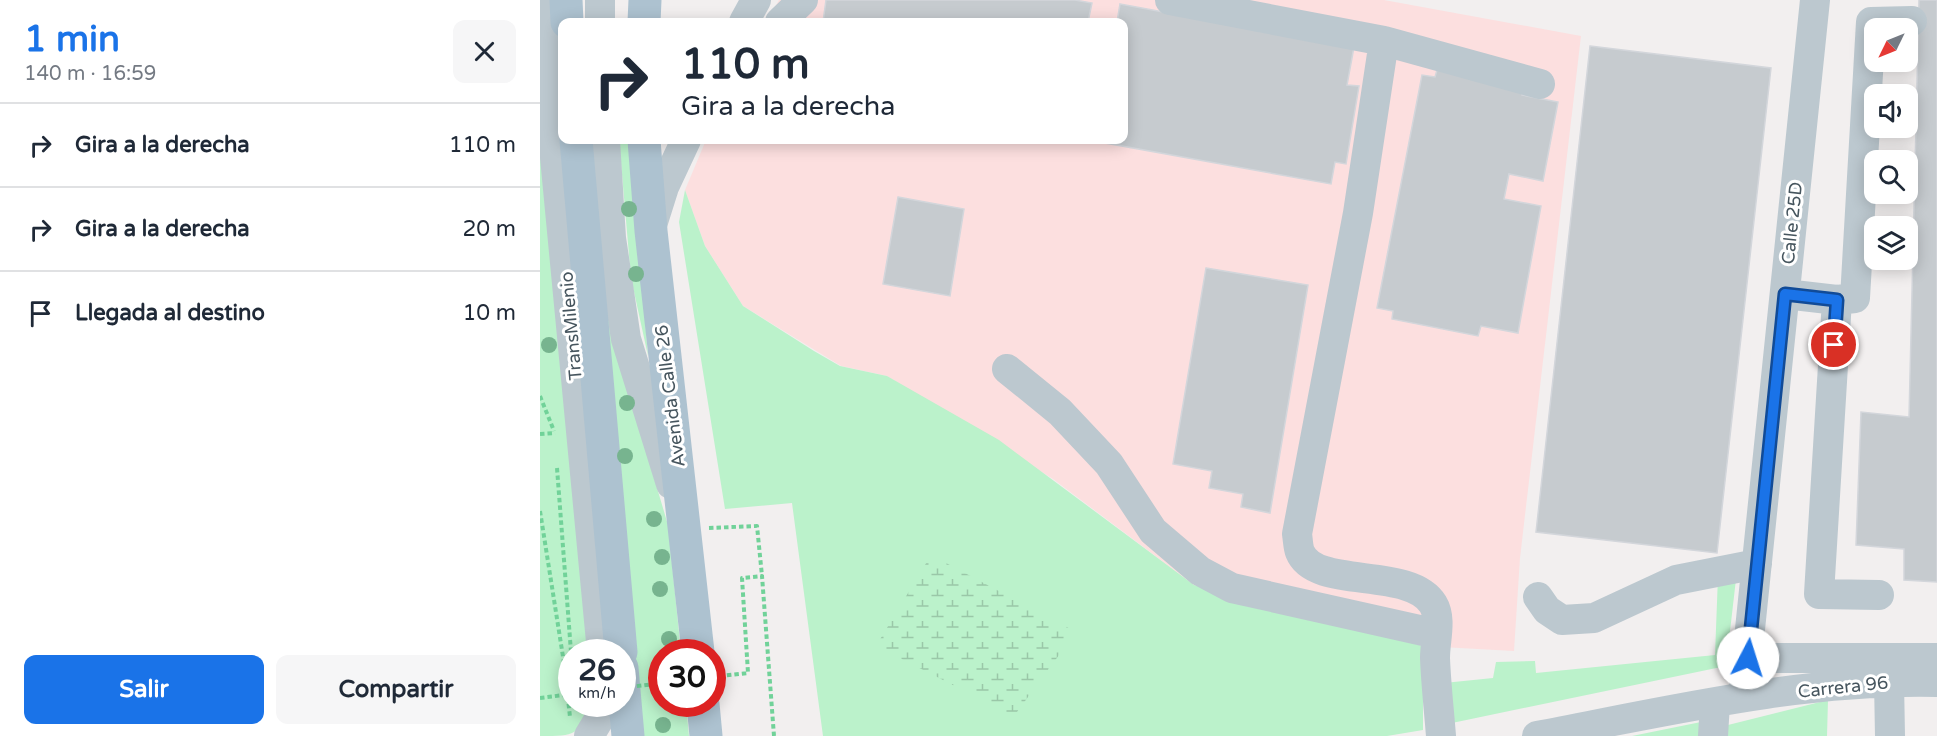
<!DOCTYPE html>
<html lang="es">
<meta charset="utf-8">
<style>
:root{--surface:#fff;--page:#f6f6f7;--text:#1f2937;--muted:#747a83;--line:#e0e1e3;--accent:#1a73e8}
body{margin:0;font-family:"Varela Round",sans-serif;background:var(--page);color:var(--text);height:100vh;display:flex;flex-direction:column;font-size:22px;white-space:nowrap}
*{box-sizing:border-box;margin:0}
p{font-size:20px;color:var(--muted)}
.icon{flex:none;width:33px;height:33px;fill:none;stroke:currentColor;stroke-width:2;stroke-linecap:round;stroke-linejoin:round}
.map{position:relative;flex:1;overflow:hidden}
.details{display:flex;flex-direction:column;background:var(--surface);width:540px}
.details>*{flex:none}
.top-card{position:absolute;left:18px;top:18px;width:570px;height:126px;border-radius:12px;box-shadow:0 3px 15px #0003;background:#fff;color:var(--text);overflow:hidden}
.needle{width:39px;rotate:227deg}
.tools{position:absolute;left:1324px;top:18px;display:grid;gap:12px}
.tools a{display:grid;place-items:center;width:54px;height:54px;border-radius:12px;background:var(--surface);box-shadow:0 3px 15px #0003;font-size:30px}
.speed{position:absolute;left:18px;top:639px;display:flex;gap:12px;font-size:30px;font-weight:700;text-align:center}
.speed>*{display:grid;place-content:center;width:78px;height:78px;border-radius:50%;background:var(--surface);box-shadow:0 3px 15px #0003;line-height:1}
.speed small{font-size:15px;font-weight:400}
.speed .limit{border:9px solid #d22;background:#fff;color:#111}
.pin{position:absolute;display:grid;place-items:center;width:51px;height:51px;color:#fff;margin:-26px;border:3px solid #fff;border-radius:50%;box-shadow:0 2px 6px #0007}
.me{position:absolute;width:66px;margin:-33px;rotate:5deg;stroke-linejoin:round;filter:drop-shadow(0 0 4px #0008)}
.turn{display:flex;align-items:center;gap:21px;height:126px;padding:0 24px;font-size:27px}
.turn .icon{width:78px;height:78px;stroke-width:2.5}
.turn b{display:block;font-size:42px;line-height:51px}
.round{display:grid;place-items:center;flex:none;width:63px;height:63px;border-radius:12px;background:var(--page)}
.headline{display:flex;align-items:center;justify-content:space-between;height:102px;padding:0 24px}
h1{font-size:36px;font-weight:700;line-height:45px;color:var(--accent)}
.button{display:flex;gap:12px;margin-top:auto;padding:12px 24px}
.button a{flex:1;height:69px;border-radius:12px;background:var(--accent);color:#fff;font-size:24px;font-weight:700;line-height:69px;text-align:center}
.button a+a{background:var(--page);color:var(--text)}
ul{padding:0;list-style:none}
li{display:flex;align-items:center;gap:18px;height:84px;padding:0 24px;border-top:2px solid var(--line)}
li div{flex:1}
li b{display:block;font-size:22px}
li em{font-style:normal}
main{display:flex;flex:1;min-height:0}
.map>svg:first-child{display:block}
.medical{fill:#fcdfdf}
.green{fill:#bbf2cb}
.wetland{fill:url(#wetland-marsh)}
.building{fill:#c6cbcf;stroke:#d3d6db;stroke-width:1.5}
.lines{fill:none;stroke-linecap:round;stroke-linejoin:round}
.path{stroke:#71d299;stroke-width:4;stroke-dasharray:4.5 3;stroke-linecap:butt}
.minor{stroke:#bcc8cf;stroke-width:30}
.major{stroke:#adc2d0;stroke-width:33}
.path-bridge{stroke:#71d299;stroke-width:4;stroke-dasharray:4.5 3;stroke-linecap:butt}
.tree{fill:#77b48f}
.route-casing{stroke:#114b97;stroke-width:15}
.route{stroke:#1a73e8;stroke-width:10}
.labels{text-anchor:middle;dominant-baseline:central;stroke-width:6;stroke-linejoin:round;paint-order:stroke}
.street-label{font-size:18px;fill:#46555e;stroke:#fff}
</style>
<main>
<section class="details">
<div class="headline"><div><h1>1 min</h1><p>140 m · 16:59</p></div><a class="round"><svg class="icon" aria-label="close" viewBox="0 0 24 24"><path d="M6 6l12 12M18 6L6 18"/></svg></a></div>
<ul>
<li><svg class="icon" aria-label="right" viewBox="0 0 24 24"><path d="M7 20v-9h11M14 6l5 5-5 5"/></svg><div><b>Gira a la derecha</b></div><em>110 m</em></li>
<li><svg class="icon" aria-label="right" viewBox="0 0 24 24"><path d="M7 20v-9h11M14 6l5 5-5 5"/></svg><div><b>Gira a la derecha</b></div><em>20 m</em></li>
<li><svg class="icon" aria-label="arrive" viewBox="0 0 24 24"><path d="M6 21V4h12l-3 4 3 4H6"/></svg><div><b>Llegada al destino</b></div><em>10 m</em></li>
</ul>
<div class="button"><a>Salir</a><a>Compartir</a></div>
</section>
<div class="map">
<svg width="1397" height="736" viewBox="0 0 1397 736">
<defs>
<pattern id="wetland-marsh" width="20" height="14" patternUnits="userSpaceOnUse" patternTransform="scale(1.5)"><rect width="20" height="14" fill="#bbf2cb"/><path d="M1 5h8M5 5V1M11 12h8M15 12V8" fill="none" stroke="#9ac7a8"/></pattern>
</defs>
<rect width="100%" height="100%" fill="#f2efef"/>
<path class="medical" d="M239,0H844L1041,36L980,558L974,651L883,646L654,585L513,479L347,376L301,366L203,306L165,246L145,190L166,140H584V22H227Z"/>
<path class="green" d="M0,131L51,652H32V704H53C36,736 37,736 0,736Z
M79,140H94L96,211L108,356L91,278Z
M145,190L165,246L203,306L274,351L300,366L347,376L459,440L654,585L883,646V730L847,736H283L252,503L185,509L139,222Z
M59,234L96,417L128,525L141,652H122V704H146L149,736H101Z
M1178,576L1196,579L1186,666L912,723L904,683L953,678L956,662L995,661L996,673L1175,655Z
M1288,700L1287,736H1188V725Z
M1161,722L1160,736H1092Z"/>
<path class="wetland" d="M391,555L536,632L474,716L336,646Z"/>
<path class="building" d="M286,0H535L552,3L548,22H283Z
M1379,0H1397V582L1364,580V549L1316,545L1321,412L1369,417Z
M580,4L814,47L807,85L819,86L806,164L795,162L791,184L560,142V140H584V22H577Z
M1050,46L1231,68L1177,553L996,532Z
M897,70L984,87L982,95L1018,102L1003,181L969,174L964,199L1001,206L978,333L941,326L938,336L852,319L853,311L837,308L882,75L895,77Z
M358,197L424,209L410,296L343,284Z
M666,268L768,285L730,513L701,507L703,494L669,488L672,471L633,464Z"/>
<g class="lines">
<path class="path" d="M0,396L14,431
M0,434L15,433
M17,468L32,665
M0,511L24,663L30,717
M169,528L217,526L222,576
M172,677L208,673L202,578L222,576L234,736"/>
<path class="minor" d="M2,0L5,52L62,652
M630,0L844,41L1000,84
M60,22V0
M204,22L216,0
M240,22L263,0
M844,41L818,213L757,534C758,540 758,547 760,552C775,590 870,566 893,604C902,619 895,640 895,658C896,684 899,710 901,736
M65,140L71,238L86,339L131,484
M112,225L124,187L146,140
M1245,294L1297,300L1279,594L1339,595
M1297,300L1315,298L1331,22L1372,21
M467,369L520,412L569,464L613,531L660,571L692,588L897,634
M998,597L1007,610L1022,620L1054,618L1136,580L1217,564
M1208,658H1397
M1349,681L1350,736
M1203,697L1275,0
M49,736L67,706
M997,736C1128,711 1262,679 1397,682
M1173,736L1175,703"/>
<path class="major" d="M26,0L27,22
M104,22L105,0
M36,140L81,652
M104,140L111,231L158,652
M82,668L88,736
M163,704L166,736"/>
<path class="path-bridge" d="M82,688L122,683
M0,698L32,694"/>
</g>
<g class="tree">
<circle cx="89" cy="209" r="8"/>
<circle cx="96" cy="274" r="8"/>
<circle cx="9" cy="345" r="8"/>
<circle cx="87" cy="403" r="8"/>
<circle cx="85" cy="456" r="8"/>
<circle cx="114" cy="519" r="8"/>
<circle cx="122" cy="557" r="8"/>
<circle cx="120" cy="589" r="8"/>
<circle cx="129" cy="639" r="8"/>
<circle cx="123" cy="725" r="8"/>
</g>
<g class="lines">
<g class="route-casing">
<path id="route" d="M1208,658L1245,294L1297,300L1294,345"/>
</g>
<use href="#route" class="route"/>
</g>
<g class="labels">
<g class="street-label">
<text transform="translate(1252 223) rotate(-84)">Calle 25D</text>
<text transform="translate(31 326) rotate(-95)">TransMilenio</text>
<text transform="translate(130 396) rotate(-97)">Avenida Calle 26</text>
<text transform="translate(1303 687) rotate(-6)">Carrera 96</text>
</g>
</g>
</svg>
<div class="tools">
<a><svg class="needle" viewBox="-14 -14 28 28"><path d="M0-13l5 13h-10z" fill="#e53935"/><path d="M0 13l5-13h-10z" fill="#747a83"/></svg></a>
<a><svg class="icon" aria-label="sound" viewBox="0 0 24 24"><path d="M4 9h4l5-4v14l-5-4H4zM17 9q2 3 0 6"/></svg></a>
<a><svg class="icon" aria-label="search" viewBox="0 0 24 24"><circle cx="10" cy="10" r="6"/><path d="M15 15l6 6"/></svg></a>
<a><svg class="icon" aria-label="layers" viewBox="0 0 24 24"><path d="M12 4l9 5-9 5-9-5zM3 14l9 5 9-5"/></svg></a>
</div>
<div class="speed"><div>26<small>km/h</small></div><div class="limit">30</div></div>
<div class="pin" style="left:1294px;top:345px;background:#d93025"><svg class="icon" aria-label="arrive" viewBox="0 0 24 24"><path d="M6 21V4h12l-3 4 3 4H6"/></svg></div>
<svg class="me" style="left:1208px;top:658px" viewBox="-20 -20 40 40"><circle r="19" fill="#fff"/><path d="M0-13L10 11 0 6-10 11z" fill="#1a73e8"/></svg>
<div class="top-card">
<div class="turn"><svg class="icon" aria-label="right" viewBox="0 0 24 24"><path d="M7 20v-9h11M14 6l5 5-5 5"/></svg><div><b>110 m</b>Gira a la derecha</div></div>
</div>
</div>
</main>
